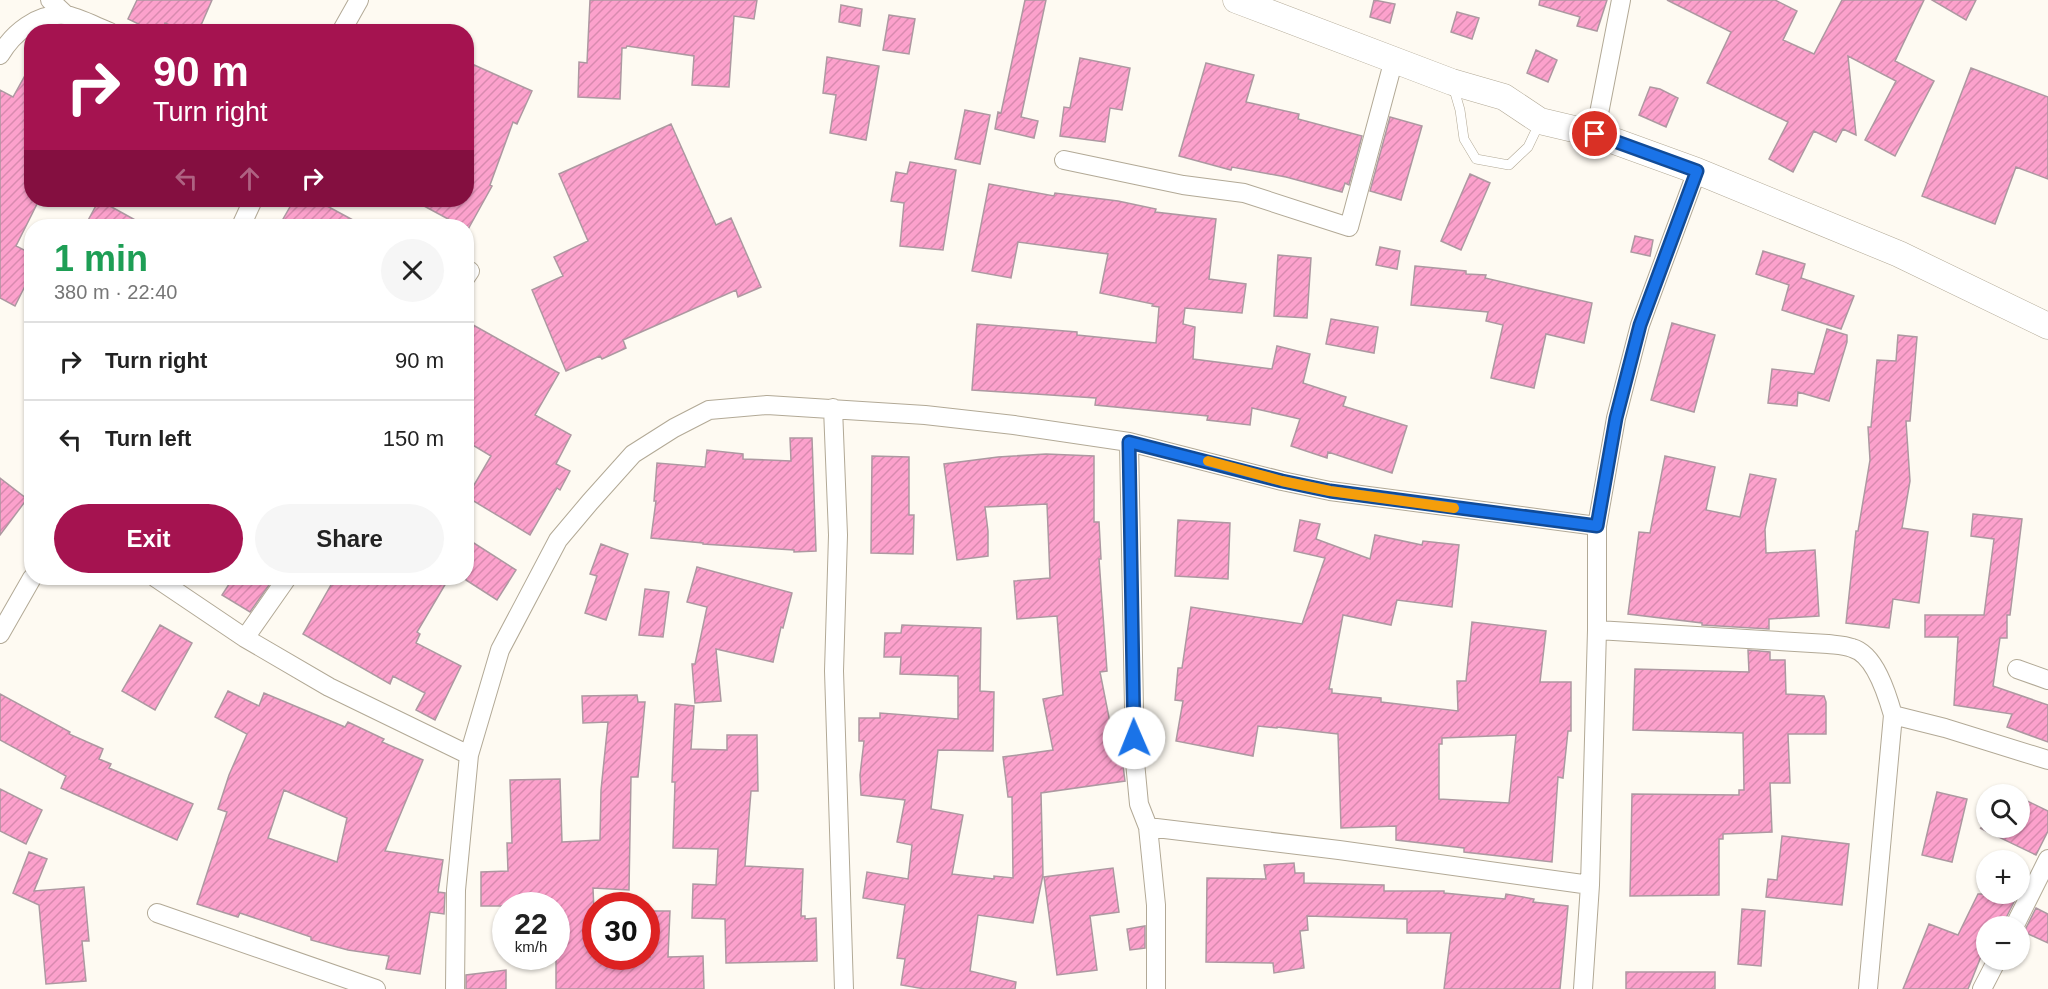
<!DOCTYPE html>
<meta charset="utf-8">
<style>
:root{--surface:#fff;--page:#f6f6f6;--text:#222;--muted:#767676;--line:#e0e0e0;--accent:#a51350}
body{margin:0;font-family:Helvetica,sans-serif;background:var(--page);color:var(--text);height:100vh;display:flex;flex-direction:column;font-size:22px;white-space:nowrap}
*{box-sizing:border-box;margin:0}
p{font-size:20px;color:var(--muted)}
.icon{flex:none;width:33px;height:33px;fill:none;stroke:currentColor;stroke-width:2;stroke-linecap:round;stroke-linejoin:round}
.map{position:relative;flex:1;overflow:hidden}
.side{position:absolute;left:24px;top:219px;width:450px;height:366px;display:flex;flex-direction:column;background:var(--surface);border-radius:24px;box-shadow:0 2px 4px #0004}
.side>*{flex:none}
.guide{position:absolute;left:24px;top:24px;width:450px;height:183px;border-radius:24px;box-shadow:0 2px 4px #0004;background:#a51350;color:#fff;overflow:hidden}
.buttons{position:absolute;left:1976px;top:784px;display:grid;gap:12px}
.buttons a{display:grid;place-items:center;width:54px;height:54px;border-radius:50%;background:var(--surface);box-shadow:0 2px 4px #0004;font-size:30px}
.speed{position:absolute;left:492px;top:892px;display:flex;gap:12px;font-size:30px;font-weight:700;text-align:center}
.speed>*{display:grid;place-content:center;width:78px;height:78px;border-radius:50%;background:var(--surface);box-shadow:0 2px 4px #0004;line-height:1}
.speed small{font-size:15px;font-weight:400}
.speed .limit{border:9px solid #d22;background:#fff;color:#111}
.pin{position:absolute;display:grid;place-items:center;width:51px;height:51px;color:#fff;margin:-26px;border:3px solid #fff;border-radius:50%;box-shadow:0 2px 6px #0007}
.me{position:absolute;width:66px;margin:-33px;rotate:359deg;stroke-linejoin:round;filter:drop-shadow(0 0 4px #0008)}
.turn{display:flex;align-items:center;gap:21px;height:126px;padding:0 30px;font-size:27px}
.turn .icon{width:78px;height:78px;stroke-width:2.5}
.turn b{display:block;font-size:42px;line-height:51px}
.lanes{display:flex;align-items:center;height:57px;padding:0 30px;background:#0003;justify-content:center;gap:30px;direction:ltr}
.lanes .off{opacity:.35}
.round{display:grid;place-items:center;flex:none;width:63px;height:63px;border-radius:32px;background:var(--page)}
.headline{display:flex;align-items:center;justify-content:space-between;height:102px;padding:0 30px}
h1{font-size:36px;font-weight:700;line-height:45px;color:#1e9e55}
.action{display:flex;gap:12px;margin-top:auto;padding:12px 30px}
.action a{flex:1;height:69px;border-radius:36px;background:var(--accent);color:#fff;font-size:24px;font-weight:700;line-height:69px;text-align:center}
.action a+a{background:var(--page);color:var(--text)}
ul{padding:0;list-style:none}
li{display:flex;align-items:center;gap:18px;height:78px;padding:0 30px;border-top:2px solid var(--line)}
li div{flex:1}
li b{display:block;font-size:22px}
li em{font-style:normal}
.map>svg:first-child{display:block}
.building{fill:url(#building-hatch);stroke:#ad98a1;stroke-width:1.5;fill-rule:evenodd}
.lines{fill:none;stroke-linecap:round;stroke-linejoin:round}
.service-casing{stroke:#b2a996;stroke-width:10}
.minor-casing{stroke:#b2a996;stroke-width:20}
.secondary-casing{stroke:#b2a996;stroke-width:27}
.service{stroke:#fff;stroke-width:9}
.minor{stroke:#fff;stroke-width:18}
.secondary{stroke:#fff;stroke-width:26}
.route-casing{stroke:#114b97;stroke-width:15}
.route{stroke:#1a73e8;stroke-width:10}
.slow{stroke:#f59e0b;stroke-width:10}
</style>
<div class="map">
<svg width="2048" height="989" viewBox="0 0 2048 989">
<defs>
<pattern id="building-hatch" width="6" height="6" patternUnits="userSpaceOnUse" patternTransform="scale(1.5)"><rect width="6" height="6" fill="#fca1cc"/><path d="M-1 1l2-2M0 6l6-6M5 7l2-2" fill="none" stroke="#d88aaf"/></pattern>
</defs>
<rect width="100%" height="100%" fill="#fefaf2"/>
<path class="building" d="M137,0H212L198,32H185L165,23L161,32H155L128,19Z
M590,0H757L754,19L734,16L729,87L692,85L694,56L627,46L626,48H622L620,99L578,97L579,62L587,63Z
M1025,0H1046L1021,117L1038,121L1034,138L995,129L998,112L1001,113Z
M1374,0L1395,4L1390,23L1370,17Z
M1540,0H1607L1597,31L1577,26L1580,17L1539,5Z
M1667,0H1775L1797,11L1783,40L1814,54L1842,0H1924L1895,61L1934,81L1895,156L1865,140L1896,81L1848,56L1856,135L1843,129L1836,142L1814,131L1793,172L1769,159L1788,122L1707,83L1731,32Z
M1932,0H1976L1966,20Z
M841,5L862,9L860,26L839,22Z
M1457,12L1479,18L1472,39L1451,32Z
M889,15L915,19L909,54L883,50Z
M1536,50L1557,60L1548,82L1527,73Z
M827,57L879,66L866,140L830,133L836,95L823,93Z
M1080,58L1130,68L1122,110L1110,108L1105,142L1060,136L1064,107L1070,108Z
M32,63V200H39L16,246L32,254V272L15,306L0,298V90L13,97Z
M1206,63L1254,75L1246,102L1299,114L1298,119L1362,136L1349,185L1345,183L1342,192L1286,177L1232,167L1231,170L1179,156Z
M472,64L532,91L517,124L513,122L490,185L492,186L466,233V226H461L413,200H466V76Z
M1971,68L2048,97V179L2016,167L1995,224L1922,196Z
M1650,87L1660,89L1678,98L1666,127L1639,115Z
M965,110L990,115L980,164L955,159Z
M1390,117L1422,126L1401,200L1370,191Z
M671,124L716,225L731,218L761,287L738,297L736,290L623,340L626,348L602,359L600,356L566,371L532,290L563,276L554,257L588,241L559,174Z
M910,162L956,170L943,250L900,246L904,203L891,201L896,172L907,174Z
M1470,174L1490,183L1461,250L1441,241Z
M989,184L1054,196L1055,193L1118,201L1156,209L1155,212L1216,219L1209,279L1246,284L1242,313L1185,308L1183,324L1195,327L1193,359L1272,369L1277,346L1310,354L1303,383L1346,397L1343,406L1407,426L1392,473L1328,452L1327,458L1291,446L1300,419L1252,408L1250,425L1207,420L1208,416L1095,405L1096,398L972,390L977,324L1077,332V335L1156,343L1159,307L1152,306L1153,304L1100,293L1108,254L1018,242L1011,278L972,271Z
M99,200L146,226H85Z
M294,200H316L364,226H279Z
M1635,236L1653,240L1650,256L1631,252Z
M1380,247L1400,251L1397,269L1376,265Z
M1763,251L1805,264L1801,278L1854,296L1841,329L1782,310L1789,285L1756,274Z
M1278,255L1311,258L1307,318L1274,316Z
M1415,266L1466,271V274L1486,275L1485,278L1592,303L1584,343L1546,334L1534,388L1491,378L1503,325L1486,321L1488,312L1411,305Z
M1331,319L1378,327L1374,353L1326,344Z
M466,321L559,373L535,415L571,435L556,464L570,471L560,490L557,488L530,535L467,497L491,456L466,441Z
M1672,323L1715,335L1694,412L1651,400Z
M1827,329L1847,335V342L1829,401L1798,392L1797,406L1768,403L1772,369L1814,374Z
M1898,335L1917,337L1910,421H1906L1910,481L1902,528L1928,532L1919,603L1893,599L1889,628L1846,623L1856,531H1858L1870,460L1868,427H1871L1877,360L1896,361Z
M790,438H812L816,551L794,552V550L703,544V543L651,538L656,501H654L657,463L705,467L707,450L743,454V459L791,461Z
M1046,454L1094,456V522H1099L1101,559H1099L1107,671L1100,672L1114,743L1120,742L1125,781L1041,793L1043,875L1033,923L978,915L970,971L1016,982L1015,989H925L901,985L905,959L897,958L905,905L863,898L867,872L908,879L912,845L897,842L905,800L861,795L860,775L864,741H859V718H880V713L958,719V676L900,674L901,657H884L885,633H901L902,625L981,628L980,691L994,692L993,751L938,750L931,809L963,815L952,874L994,879V876L1013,878L1012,797H1008L1003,757L1053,750L1043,699L1063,695L1057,616L1017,619L1014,581L1050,578L1047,504L985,507L988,531V556L957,560L944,464L998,457Z
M872,456L909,457V515H914L913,554L871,553Z
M1665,456L1715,467L1706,510L1740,517L1750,474L1776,479L1765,529L1766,553L1815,550L1819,616L1769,619V629L1702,625V623L1628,614L1639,532L1650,533Z
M0,478L27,499L0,535Z
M1973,514L2022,519L2010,615H2007V638H2000L1993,686L2048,705V742L2007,727L2012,714L1954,705L1958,637H1925V615H1984L1994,539L1971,536Z
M1178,520L1230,523L1228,579L1175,576Z
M1300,520L1320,524L1316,539L1370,559L1375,535L1422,545L1423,541L1459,545L1452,607L1397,600L1391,625L1343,615L1329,689H1332V693L1381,698V702L1458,711L1457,681H1466L1472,622L1546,631L1540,682H1571V731H1568L1563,778L1558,777L1552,862L1464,852V848L1396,840V826L1341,828L1338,734L1277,727V728L1258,726L1253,756L1176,741L1183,701L1175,700L1178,668H1182L1191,607L1302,624L1325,558L1294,551ZM1516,735L1509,803L1439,799V744H1442V738Z
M466,538L516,570L497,600L466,580Z
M601,544L628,554L606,620L585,613L597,576L590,574Z
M697,567L792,593L783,628L781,627L773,662L716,649L721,701L695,703L692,664H695L707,607L687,602Z
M233,578H274L250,612L222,595Z
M335,578H449L417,632L420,634L416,643L461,666L435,720L416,710L425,693L393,676L390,684L303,634Z
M645,589L669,592L663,637L639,635Z
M160,625L192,643L155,710L122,691Z
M1748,650L1770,652V660H1785L1786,694L1824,696L1826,702V734H1788L1790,783H1770L1772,832L1723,834V839H1719V895L1630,896L1632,794L1739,795V790H1744L1743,733L1633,730L1635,669L1749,672Z
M228,691L259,706L264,693L345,727L348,722L384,739L382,742L423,760L385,851L443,860L438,892L445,893L444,914L430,912L420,974L386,969L389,956L348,950L311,940V937L240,913L238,917L197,904L227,812L218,809L229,775L247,734L215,717ZM284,790L347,818L337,862L268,838Z
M0,694L70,732L69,734L103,749L99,759L111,764L109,768L193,804L177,840L61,788L66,776L0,740Z
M637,695L638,702H645L638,777H631L629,890L593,888L596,958L650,957L649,911H670L668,957L703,956L704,989H556V906H481V872L508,871L507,843H512L510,780L560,779L562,842L600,840L601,790L608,722L583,723L582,696Z
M675,704L694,706L691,749L727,750V735H757L758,791H751L745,866L803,869L801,916H805V919L816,918L817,961L726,963L725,919L692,918L693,884L716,885L718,849L673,848L675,782H672Z
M0,789L42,810L26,844L0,831Z
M1937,792L1967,799L1952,862L1922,855Z
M2019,797L2048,811V831L2036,855L1980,828H2019Z
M1782,836L1849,844L1842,905L1766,897L1768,879L1777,880Z
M29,852L47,859L34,891L84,887L89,941H82L86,981L46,984L39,905L13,893Z
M1294,863L1295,873H1304V883L1384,885V891H1444V893L1505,899L1506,894L1534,899L1533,902L1568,906L1560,989H1444L1451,933H1407V919L1307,916L1308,930L1300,931L1304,968L1274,973L1273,963L1206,962L1207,878L1266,879L1264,865Z
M1113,868L1119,912L1090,916L1097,970L1057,975L1044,877Z
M1978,894H2008L2016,898L2004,922L2000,920L1996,927H1986V944L1968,989H1903L1929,924L1958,935Z
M2036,908L2048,914V943L2024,932Z
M1742,909L1765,911L1761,966L1738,964Z
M1145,926V948L1130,950L1127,929Z
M506,970V989H466V975Z
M1626,972H1715V989H1626Z"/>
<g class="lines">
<g class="service-casing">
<path id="service" d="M1453,86L1460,110L1464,139L1476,159L1509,165L1528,147L1539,124"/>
</g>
<g class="minor-casing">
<path id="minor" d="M50,0L66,15
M341,32L359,0
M0,55C13,33 37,13 65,15C78,17 97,27 110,32
M1595,134L1621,0
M1064,160L1183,185L1244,193L1349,227L1394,59
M241,226L253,200
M466,277L470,271
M833,408L838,535L834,671L844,989
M1129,442L1135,762L1139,804L1148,827L1156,905V989
M156,578L245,638L329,687L469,755
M1597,630L1828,644C1836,645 1844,645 1852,648C1875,654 1887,694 1893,715L1868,989
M0,634L32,578
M245,638L287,578
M2017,669L2048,680
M1893,715L1945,728L2048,760
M1148,827L1339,850L1590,885
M157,913L376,989
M2014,927L2048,859
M455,989L456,890L469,755L500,650L558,540L590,502L633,454L674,428L709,410L767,405L925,415L1014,425L1129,442L1282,481L1330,491L1597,526
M1583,989L1590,885L1597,630V526L1616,418L1640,325L1697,171
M1982,989L1997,960"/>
</g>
<g class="secondary-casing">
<path id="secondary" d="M1236,0L1452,82L1504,97L1540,121L1595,134L1697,171L1899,254L2048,326"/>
</g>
<use href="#service" class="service"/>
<use href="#minor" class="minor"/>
<use href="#secondary" class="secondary"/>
</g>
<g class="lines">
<g class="route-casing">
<path id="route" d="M1134,738L1129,442L1282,481L1330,491L1597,526L1616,418L1640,325L1697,171L1595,134"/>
</g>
<use href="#route" class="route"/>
<path class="slow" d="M1208,461L1282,481L1330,491L1454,508"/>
</g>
</svg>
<div class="buttons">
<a><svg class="icon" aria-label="search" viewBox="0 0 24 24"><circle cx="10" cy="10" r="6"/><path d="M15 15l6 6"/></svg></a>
<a>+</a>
<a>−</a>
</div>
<div class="speed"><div>22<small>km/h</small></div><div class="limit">30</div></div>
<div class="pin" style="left:1595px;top:134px;background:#d93025"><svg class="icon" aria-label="arrive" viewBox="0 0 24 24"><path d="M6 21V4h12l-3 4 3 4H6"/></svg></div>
<svg class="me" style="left:1134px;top:738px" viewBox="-20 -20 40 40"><circle r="19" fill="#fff"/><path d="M0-13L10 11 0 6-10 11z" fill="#1a73e8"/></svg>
<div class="guide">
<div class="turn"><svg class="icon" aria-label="right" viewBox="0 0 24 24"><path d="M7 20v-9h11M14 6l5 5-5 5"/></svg><div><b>90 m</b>Turn right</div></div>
<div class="lanes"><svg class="icon off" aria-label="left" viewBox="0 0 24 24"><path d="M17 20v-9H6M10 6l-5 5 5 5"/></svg><svg class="icon off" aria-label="ahead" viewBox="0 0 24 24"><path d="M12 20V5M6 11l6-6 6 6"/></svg><svg class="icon" aria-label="right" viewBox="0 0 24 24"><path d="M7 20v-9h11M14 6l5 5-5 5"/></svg></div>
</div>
<section class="side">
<div class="headline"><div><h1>1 min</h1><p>380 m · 22:40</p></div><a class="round"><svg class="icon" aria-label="close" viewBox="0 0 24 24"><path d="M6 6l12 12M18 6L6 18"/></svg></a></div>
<ul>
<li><svg class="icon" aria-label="right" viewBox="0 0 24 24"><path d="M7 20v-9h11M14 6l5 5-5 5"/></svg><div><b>Turn right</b></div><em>90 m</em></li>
<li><svg class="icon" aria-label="left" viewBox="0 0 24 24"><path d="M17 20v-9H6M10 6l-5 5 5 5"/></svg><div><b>Turn left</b></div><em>150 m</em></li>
</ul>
<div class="action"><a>Exit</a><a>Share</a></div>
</section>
</div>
